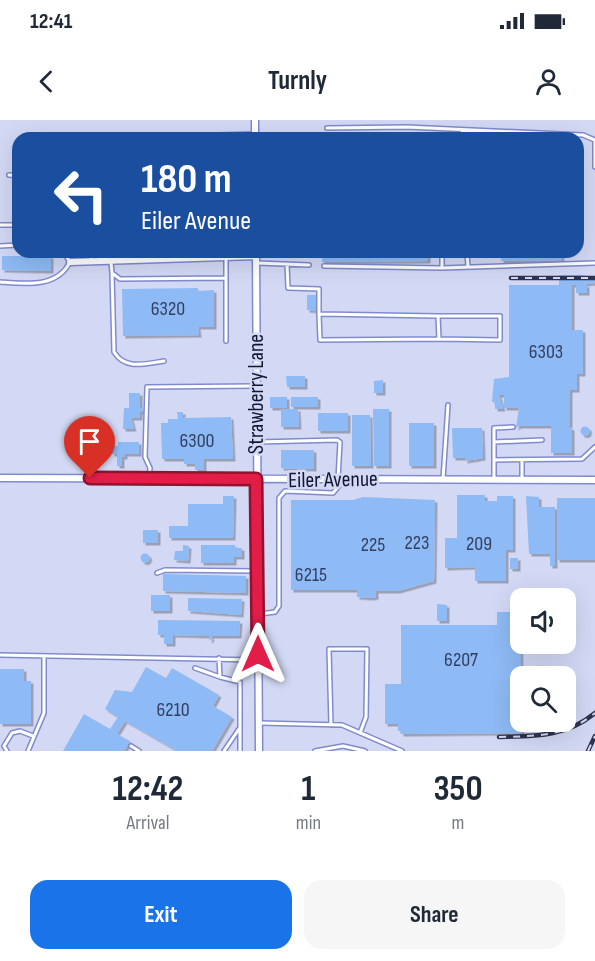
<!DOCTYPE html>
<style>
:root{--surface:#fff;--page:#f6f6f7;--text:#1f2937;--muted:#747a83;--accent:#1a73e8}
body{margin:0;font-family:"Sofia Sans Condensed",sans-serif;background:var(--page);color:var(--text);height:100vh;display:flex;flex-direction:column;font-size:22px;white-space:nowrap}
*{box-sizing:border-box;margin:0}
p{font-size:20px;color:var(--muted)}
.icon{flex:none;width:33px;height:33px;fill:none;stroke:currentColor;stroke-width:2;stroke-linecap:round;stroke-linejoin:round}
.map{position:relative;height:631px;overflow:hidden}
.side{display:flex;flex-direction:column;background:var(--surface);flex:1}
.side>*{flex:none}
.banner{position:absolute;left:12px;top:12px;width:572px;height:126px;border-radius:18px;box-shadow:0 6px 24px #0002;background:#1a4fa0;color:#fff;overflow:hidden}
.buttons{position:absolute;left:510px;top:468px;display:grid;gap:12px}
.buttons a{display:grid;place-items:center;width:66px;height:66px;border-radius:12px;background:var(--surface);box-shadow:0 6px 24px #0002;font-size:30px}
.pin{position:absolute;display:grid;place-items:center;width:51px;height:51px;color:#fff;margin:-62px -26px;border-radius:50% 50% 50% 0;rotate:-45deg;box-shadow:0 0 6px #0007}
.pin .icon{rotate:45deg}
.me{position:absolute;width:66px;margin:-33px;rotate:0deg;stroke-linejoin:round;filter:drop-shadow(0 0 4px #0008)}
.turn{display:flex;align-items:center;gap:21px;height:126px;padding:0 30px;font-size:27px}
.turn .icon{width:78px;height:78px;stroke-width:2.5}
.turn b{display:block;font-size:42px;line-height:51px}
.eta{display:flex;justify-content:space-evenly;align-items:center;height:102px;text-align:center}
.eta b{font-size:36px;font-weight:700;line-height:42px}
.button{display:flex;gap:12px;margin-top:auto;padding:12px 30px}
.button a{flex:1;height:69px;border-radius:18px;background:var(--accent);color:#fff;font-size:24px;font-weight:700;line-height:69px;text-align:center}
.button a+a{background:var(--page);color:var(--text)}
.status{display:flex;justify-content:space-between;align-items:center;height:42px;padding:0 30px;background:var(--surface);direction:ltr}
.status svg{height:16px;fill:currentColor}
header{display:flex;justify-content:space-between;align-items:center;height:78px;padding:0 30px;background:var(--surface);font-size:27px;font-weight:700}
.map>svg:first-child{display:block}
.building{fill:#8ebaf5;filter:url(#shadow)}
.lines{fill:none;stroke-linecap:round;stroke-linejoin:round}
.lane-casing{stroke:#808bcd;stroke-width:6}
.street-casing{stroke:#808bcd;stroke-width:9}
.lane{stroke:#fff;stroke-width:3}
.street{stroke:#fff;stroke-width:6}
.rail-casing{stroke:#30334d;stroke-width:4.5}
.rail{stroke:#d3d9f5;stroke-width:2;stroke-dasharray:7;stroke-linecap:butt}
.route-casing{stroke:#92132f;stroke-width:15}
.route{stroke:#e11d48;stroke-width:10}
.labels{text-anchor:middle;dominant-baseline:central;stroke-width:5;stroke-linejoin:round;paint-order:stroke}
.number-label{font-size:20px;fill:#323f60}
.street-label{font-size:22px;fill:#13162f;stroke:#d3d9f5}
</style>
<div class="status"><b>12:41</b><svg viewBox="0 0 49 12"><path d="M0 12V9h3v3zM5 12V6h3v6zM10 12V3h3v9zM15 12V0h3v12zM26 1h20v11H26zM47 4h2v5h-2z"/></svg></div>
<header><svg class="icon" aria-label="back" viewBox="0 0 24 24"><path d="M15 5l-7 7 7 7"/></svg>Turnly<svg class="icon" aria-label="person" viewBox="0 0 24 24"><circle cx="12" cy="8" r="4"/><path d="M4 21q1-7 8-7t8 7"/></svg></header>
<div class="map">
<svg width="595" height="631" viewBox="0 0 595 631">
<defs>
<filter id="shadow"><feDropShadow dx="2.5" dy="2.5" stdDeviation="0" flood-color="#0004"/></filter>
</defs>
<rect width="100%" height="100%" fill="#d3d9f5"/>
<path class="building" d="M321,14H427V18H321Z
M322,132H428V141L322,142Z
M501,132H562V140L501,141Z
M2,136H51V151L2,150Z
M559,155H582L588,156V159L582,160H595V163L582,164L587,165V173H576V165H572V210H583V254H577V270H570V306H566L572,308V333H551V306H519L516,308L519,288H504V275H499L503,289H495V282H492L494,259L509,257V165H559Z
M198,168V171L214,170V207H198L199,215L123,216L122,169Z
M307,175H317L316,191L307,190Z
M286,256H305V267H287Z
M383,260V273H374V261Z
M129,273H140V288H143V292H140V298H131L134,309H123L124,288H129Z
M270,277H287V288H270Z
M291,277H318V287H291Z
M281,289H298L299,307H281Z
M373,289H389V346H374Z
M177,292H183V298L231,297L233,339H204V350H195V344H184V339H162L161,303H168V299H178Z
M318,293H348V311H318Z
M352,295H370L371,346H352Z
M409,303H434V346H409Z
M580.5 311a4.5 4.5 0 1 1 9 0a4.5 4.5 0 1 1-9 0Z
M452,308H482L483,338L465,341V338H453Z
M118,322H139V334H125V337H122V346H117V334H112V326H118Z
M281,330H314V349L281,348Z
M457,375H485V381H497V376H513V430H506V461H475V447L445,448V418H457Z
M223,376H234L233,418H169V406H188V384H223Z
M526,376L539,377V387H555V446H550V434H529Z
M363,377L435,380L434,461L398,471H376V477L372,478L357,477V470H291V380H353Z
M557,378H595V440H557Z
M143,410H158V423H143Z
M183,425L189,426L188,441L174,440L175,431H183Z
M201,425H235V428H242V437H234V443H201Z
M140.5 438a4.5 4.5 0 1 1 9 0a4.5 4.5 0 1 1-9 0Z
M510,438H518V449H510Z
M163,454L246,456V473L163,471Z
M151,475H170V491H151Z
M188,478L242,479L241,495L188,491Z
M437,484L447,485V501H437Z
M497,492H520L522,613L401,614V611H398V604H385V564H401V505H497Z
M158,500L240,501L239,516H211L212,519L209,521L210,516L173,515V524H164V515H158Z
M146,547L166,558L172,548L219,575L213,586L232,597L212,631H177L125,601L117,614L130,621L124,631H63L84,594L110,609L118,597L105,589L115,570L132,572Z
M0,549H24V561H31V604H0Z"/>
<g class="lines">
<g class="lane-casing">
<path id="lane" d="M327,8L407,7L583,15L595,20
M462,12V18
M105,18L255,14
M595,20V47
M9,55L18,56
M0,105H18
M0,126L18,125
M467,132L468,147
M226,138V221
M91,141L92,132
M111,142L112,153L120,159L226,158
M257,143L309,145
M287,144L288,168L319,169V194L438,196L439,219L320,220L319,194
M324,146L442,148V132
M442,148L595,143
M112,153L114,232C125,250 145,244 164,241
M0,162C26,164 57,168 70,142L66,136L54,132
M438,196H500V220L439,219
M258,322L337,320L340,322L338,359
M494,322L542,320
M494,340L582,339L595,327
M149,358L150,348L145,337L147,267L256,266
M443,359L448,285
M522,359V340
M494,360V308L513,307
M157,453L165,450L258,451
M260,494L275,492L279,486V378L285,371L333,373L344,360
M0,535L258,540
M219,538L220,557L240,562V631
M195,548L220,557
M260,603L342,605L402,631
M331,605L329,529H367L366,597L360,613
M131,626L139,631
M7,631L4,626L12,613L20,611L33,616
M28,631L44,593V537
M224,631L239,609
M315,631L343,626L365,631"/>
</g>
<g class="street-casing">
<path id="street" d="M255,0V18
M256,132L259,631
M70,142L256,136
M0,358L595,360"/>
</g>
<use href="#lane" class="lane"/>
<use href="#street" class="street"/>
<g class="rail-casing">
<path id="rail" d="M511,158H595
M499,617C535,616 566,617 595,593
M588,631L595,616"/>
</g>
<use href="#rail" class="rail"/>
</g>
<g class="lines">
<g class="route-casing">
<path id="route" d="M90,358L256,359L258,534"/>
</g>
<use href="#route" class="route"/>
</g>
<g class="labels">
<g class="number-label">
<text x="168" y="189">6320</text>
<text x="546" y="232">6303</text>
<text x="197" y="321">6300</text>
<text x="417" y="423">223</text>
<text x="479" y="424">209</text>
<text x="373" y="425">225</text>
<text x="311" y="455">6215</text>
<text x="461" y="540">6207</text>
<text x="173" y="590">6210</text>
</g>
<g class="street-label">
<text transform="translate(256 274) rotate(-90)">Strawberry Lane</text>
<text transform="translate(333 360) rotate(-1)">Eiler Avenue</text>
</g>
</g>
</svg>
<div class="buttons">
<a><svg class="icon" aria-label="sound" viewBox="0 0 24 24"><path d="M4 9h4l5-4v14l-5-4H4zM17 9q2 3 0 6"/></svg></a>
<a><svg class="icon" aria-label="search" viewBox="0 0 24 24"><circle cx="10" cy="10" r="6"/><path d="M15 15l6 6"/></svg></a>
</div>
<div class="pin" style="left:90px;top:358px;background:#d93025"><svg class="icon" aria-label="arrive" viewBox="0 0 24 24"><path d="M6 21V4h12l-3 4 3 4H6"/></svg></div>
<svg class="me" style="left:258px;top:534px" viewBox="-20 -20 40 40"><path d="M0-17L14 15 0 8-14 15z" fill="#e11d48" stroke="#fff" stroke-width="4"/></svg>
<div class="banner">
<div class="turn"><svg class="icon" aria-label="left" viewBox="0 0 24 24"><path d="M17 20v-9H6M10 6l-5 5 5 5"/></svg><div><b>180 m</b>Eiler Avenue</div></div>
</div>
</div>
<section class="side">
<div class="eta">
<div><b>12:42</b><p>Arrival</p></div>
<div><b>1</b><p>min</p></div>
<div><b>350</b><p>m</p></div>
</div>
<div class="button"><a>Exit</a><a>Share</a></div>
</section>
